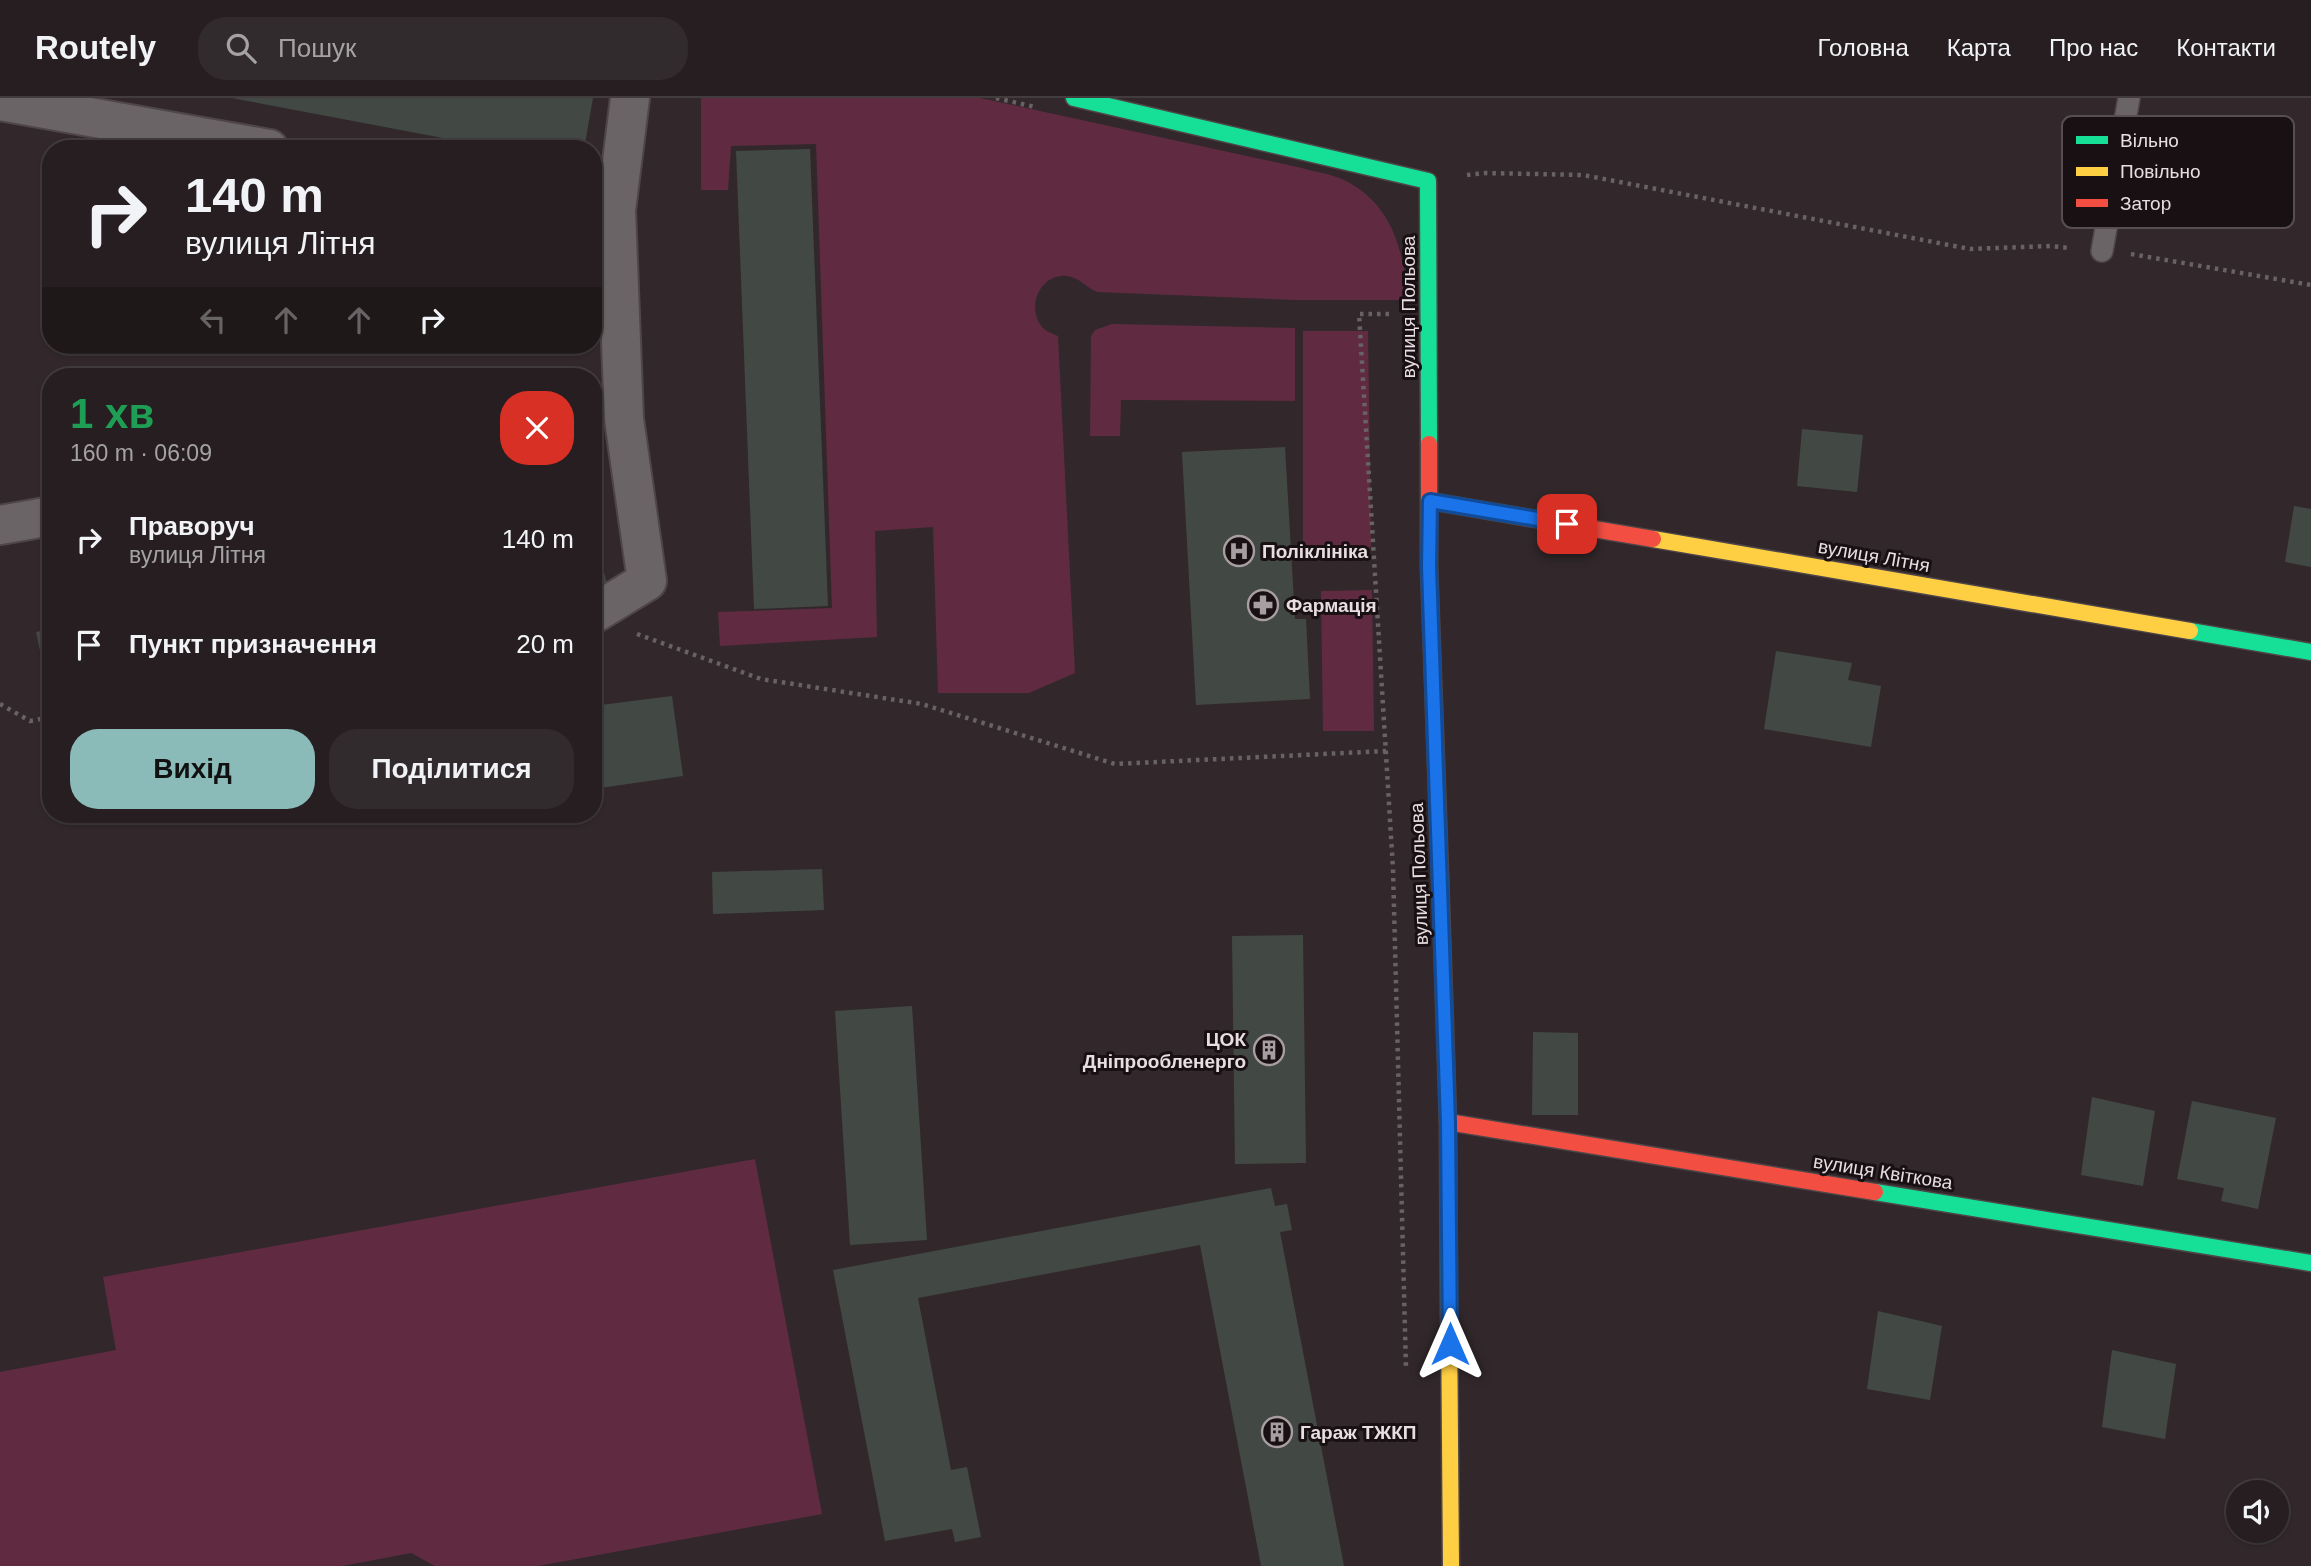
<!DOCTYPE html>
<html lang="uk">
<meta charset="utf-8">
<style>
:root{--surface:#261e20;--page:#322b2d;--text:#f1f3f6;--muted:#a4a2a5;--line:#423c3e;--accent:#8bbbb9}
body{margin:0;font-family:Arial,sans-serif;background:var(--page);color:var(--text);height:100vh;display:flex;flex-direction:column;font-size:26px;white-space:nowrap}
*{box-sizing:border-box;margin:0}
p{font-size:23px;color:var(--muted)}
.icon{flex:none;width:38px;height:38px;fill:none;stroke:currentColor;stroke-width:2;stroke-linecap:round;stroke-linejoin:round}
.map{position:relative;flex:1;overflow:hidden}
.drawer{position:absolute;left:42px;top:270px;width:560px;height:455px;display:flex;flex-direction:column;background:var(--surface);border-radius:28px;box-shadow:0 2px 5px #0004,0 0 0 2px var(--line)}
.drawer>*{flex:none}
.guide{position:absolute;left:42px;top:42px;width:560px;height:214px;border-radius:28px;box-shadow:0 2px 5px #0004,0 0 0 2px var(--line);background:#261e20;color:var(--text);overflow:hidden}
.controls{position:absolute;left:2226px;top:1382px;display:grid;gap:14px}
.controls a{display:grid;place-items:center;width:63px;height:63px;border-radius:50%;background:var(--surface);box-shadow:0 2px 5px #0004,0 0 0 2px var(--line);font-size:35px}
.pin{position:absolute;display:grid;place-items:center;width:60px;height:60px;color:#fff;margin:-30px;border-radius:14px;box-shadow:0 4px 10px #0006}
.me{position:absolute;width:77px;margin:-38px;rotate:0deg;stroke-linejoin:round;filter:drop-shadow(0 0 5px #0008)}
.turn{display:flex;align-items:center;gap:24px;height:147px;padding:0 28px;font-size:32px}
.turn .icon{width:91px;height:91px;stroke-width:2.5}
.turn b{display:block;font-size:49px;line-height:60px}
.lanes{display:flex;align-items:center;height:66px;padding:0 28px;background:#0003;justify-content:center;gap:35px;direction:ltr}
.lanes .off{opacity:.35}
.round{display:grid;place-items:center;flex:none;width:74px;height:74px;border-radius:28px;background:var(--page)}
.summary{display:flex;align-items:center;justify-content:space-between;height:119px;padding:0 28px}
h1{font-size:42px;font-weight:700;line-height:52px;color:#1e9e55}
.button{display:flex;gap:14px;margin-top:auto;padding:14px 28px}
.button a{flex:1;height:80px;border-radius:28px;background:var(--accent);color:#111;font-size:28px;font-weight:700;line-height:80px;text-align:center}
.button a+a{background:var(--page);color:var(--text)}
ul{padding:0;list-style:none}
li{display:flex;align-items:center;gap:21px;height:105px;padding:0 28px}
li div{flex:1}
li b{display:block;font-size:26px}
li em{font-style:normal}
header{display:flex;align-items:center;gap:42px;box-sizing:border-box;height:98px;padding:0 35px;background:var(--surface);border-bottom:2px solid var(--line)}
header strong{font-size:33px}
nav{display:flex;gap:38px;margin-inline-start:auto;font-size:24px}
.search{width:490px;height:63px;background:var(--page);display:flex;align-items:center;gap:18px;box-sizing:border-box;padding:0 24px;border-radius:28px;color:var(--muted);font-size:26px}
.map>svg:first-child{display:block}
.green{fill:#602b40}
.building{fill:#424944}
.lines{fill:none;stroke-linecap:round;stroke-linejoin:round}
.lane-casing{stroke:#4e4649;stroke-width:24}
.street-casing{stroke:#4e4649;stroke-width:42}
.fast-casing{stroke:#4e4649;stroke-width:19}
.slow-casing{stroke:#4e4649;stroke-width:19}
.jam-casing{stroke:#4e4649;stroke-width:19}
.path{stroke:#686263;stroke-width:4.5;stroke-dasharray:3.5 5;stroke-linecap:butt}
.lane{stroke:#6b6466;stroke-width:21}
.street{stroke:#6b6466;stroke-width:38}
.fast{stroke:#16e098;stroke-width:16}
.slow{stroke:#ffcf43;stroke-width:16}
.jam{stroke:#f24e42;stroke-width:16}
.route-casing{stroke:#114b97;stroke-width:18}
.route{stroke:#1a73e8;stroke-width:12}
.labels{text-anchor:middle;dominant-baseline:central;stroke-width:6;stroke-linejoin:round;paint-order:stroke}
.street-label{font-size:19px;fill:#e8dde0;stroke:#181013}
.poi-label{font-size:19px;font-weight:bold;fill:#e8dde0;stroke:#181013;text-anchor:start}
.key{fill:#181013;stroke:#564e50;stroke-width:2}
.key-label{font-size:19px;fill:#e8dde0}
</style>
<header>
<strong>Routely</strong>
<div class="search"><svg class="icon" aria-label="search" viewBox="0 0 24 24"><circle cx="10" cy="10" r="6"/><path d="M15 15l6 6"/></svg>Пошук</div>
<nav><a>Головна</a><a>Карта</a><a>Про нас</a><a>Контакти</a></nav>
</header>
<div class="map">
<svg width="2311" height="1468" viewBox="0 0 2311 1468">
<rect width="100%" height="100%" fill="#32282b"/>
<path class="green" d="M701,0H980L1302,70C1315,74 1332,76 1344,82C1394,107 1402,152 1409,202H1295L1097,194C1086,189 1080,180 1067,178C1040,175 1025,210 1043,230C1047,234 1053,236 1058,238L1075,575L1029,595H938L933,429L875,433L877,539L720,548L718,514L832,510L816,46L731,48L728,92H701Z
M1112,226L1295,230V303L1121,302L1120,338H1090L1091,238L1095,232Z
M1303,233H1368L1371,449L1303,448Z
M1372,492L1374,633H1323L1321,493Z
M755,1061L822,1416L538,1468H435L411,1455L342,1468H0V1274L116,1252L103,1179Z"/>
<path class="building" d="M232,0H593L584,51H501Z
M810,51L828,508L754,511L736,53Z
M1802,331L1863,337L1857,394L1797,388Z
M1285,349L1295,521H1306L1310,601L1196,607L1182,354Z
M2294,408L2311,411V469L2285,464Z
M593,424L607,487L593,490Z
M51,531V599H50L36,534Z
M1776,553L1852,565L1848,582L1881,588L1871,649L1764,631Z
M672,598L683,678L593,691V608Z
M354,716H400V717L355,724Z
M822,771L824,812L713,816L712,774Z
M1303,837L1306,1065L1235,1066L1232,838Z
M912,908L927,1142L850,1147L835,913Z
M1533,934L1578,935V1017H1532Z
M2092,999L2155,1013L2143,1088L2081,1077Z
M2192,1003L2276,1020L2258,1111L2221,1103L2224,1090L2177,1081Z
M1271,1090L1275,1108L1287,1106L1292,1132L1280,1134L1344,1468H1261L1200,1147L918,1200L951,1372L967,1369L981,1439L955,1444L952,1431L885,1443L833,1172Z
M1878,1213L1942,1228L1930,1302L1867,1291Z
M2112,1252L2176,1266L2165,1341L2102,1329Z"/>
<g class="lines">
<g class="lane-casing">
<path id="lane" d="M2102,153L2129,0"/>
</g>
<g class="street-casing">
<path id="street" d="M0,3L269,51
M0,427L51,418
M593,516L647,483L624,321L616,112L630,0"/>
</g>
<g class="fast-casing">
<path id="fast" d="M1074,0L1428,83L1429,346
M2190,533L2311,554
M1440,777L1448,1024L1449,1216
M1875,1094L2311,1165"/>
</g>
<g class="slow-casing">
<path id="slow" d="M1653,441L2190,533
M1449,1216L1451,1468"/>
</g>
<g class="jam-casing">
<path id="jam" d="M1429,346V469L1440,777
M1430,403L1653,441
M1448,1024L1875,1094"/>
</g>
<path class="path" d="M996,0L1035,9
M1467,77L1486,75L1583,77L1970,151L2050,148L2070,150
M2131,156L2311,187
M1389,216H1359L1393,771L1406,1271
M637,536L761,581L922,606L1115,666L1386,653
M0,606L30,623L51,619"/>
<use href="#lane" class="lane"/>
<use href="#street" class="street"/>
<use href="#fast" class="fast"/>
<use href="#slow" class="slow"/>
<use href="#jam" class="jam"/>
</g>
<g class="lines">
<g class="route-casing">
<path id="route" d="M1450,1246L1448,1024L1429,469L1430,403L1567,426"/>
</g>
<use href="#route" class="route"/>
</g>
<defs>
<g id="hospital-ring" transform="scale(1.575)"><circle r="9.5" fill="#181013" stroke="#a89ea1" stroke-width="1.5"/><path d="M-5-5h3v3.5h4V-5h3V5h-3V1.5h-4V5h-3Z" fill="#a89ea1"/></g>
<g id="pharmacy-ring" transform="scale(1.575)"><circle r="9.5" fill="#181013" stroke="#a89ea1" stroke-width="1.5"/><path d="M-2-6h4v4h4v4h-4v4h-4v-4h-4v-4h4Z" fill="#a89ea1"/></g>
<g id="building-ring" transform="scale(1.575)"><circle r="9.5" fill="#181013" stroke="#a89ea1" stroke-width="1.5"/><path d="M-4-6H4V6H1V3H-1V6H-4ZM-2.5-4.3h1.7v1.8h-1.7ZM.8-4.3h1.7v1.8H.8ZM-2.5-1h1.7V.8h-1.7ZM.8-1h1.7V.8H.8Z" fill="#a89ea1"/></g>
</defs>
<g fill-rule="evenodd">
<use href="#hospital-ring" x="1239" y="453"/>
<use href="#pharmacy-ring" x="1263" y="507"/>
<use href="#building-ring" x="1269" y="952"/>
<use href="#building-ring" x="1277" y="1334"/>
</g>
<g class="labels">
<g class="street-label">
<text transform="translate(1408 209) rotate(-90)">вулиця Польова</text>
<text transform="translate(1874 458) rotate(10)">вулиця Літня</text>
<text transform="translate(1419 776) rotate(-92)">вулиця Польова</text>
<text transform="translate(1883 1074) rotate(9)">вулиця Квіткова</text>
</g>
<g class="poi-label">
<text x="1262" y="453">Поліклініка</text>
<text x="1286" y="507">Фармація</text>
<text x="1246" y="941" text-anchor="end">ЦОК<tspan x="1246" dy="22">Дніпрообленерго</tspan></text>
<text x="1300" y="1334">Гараж ТЖКП</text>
</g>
</g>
<rect x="2062" y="18" width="232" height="112" rx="10" class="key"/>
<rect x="2076" y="38" width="32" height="8" fill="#16e098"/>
<rect x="2076" y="69" width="32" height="9" fill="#ffcf43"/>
<rect x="2076" y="101" width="32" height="8" fill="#f24e42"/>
<g class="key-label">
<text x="2120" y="49">Вільно</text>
<text x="2120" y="80">Повільно</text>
<text x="2120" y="112">Затор</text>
</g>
</svg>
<div class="controls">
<a><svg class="icon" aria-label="sound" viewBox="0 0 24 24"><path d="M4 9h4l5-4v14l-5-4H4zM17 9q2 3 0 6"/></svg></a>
</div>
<div class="pin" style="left:1567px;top:426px;background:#d93025"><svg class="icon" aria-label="arrive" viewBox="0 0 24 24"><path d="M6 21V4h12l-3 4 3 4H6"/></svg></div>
<svg class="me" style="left:1450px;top:1246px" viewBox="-20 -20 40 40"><path d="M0-17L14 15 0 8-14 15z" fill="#1a73e8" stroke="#fff" stroke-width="4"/></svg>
<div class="guide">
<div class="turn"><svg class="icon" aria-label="right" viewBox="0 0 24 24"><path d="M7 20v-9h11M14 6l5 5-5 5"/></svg><div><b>140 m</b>вулиця Літня</div></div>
<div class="lanes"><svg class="icon off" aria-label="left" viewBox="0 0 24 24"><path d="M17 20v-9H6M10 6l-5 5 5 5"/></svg><svg class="icon off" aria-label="ahead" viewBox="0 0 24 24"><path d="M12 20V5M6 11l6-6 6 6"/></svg><svg class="icon off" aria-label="ahead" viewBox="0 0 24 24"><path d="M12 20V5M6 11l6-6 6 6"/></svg><svg class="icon" aria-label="right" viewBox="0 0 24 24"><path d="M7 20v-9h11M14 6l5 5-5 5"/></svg></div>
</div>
<section class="drawer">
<div class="summary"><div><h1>1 хв</h1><p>160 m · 06:09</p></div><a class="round" style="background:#d93025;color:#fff"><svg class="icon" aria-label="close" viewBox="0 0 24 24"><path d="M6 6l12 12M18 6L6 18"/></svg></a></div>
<ul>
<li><svg class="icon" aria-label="right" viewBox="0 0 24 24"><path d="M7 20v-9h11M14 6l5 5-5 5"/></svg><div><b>Праворуч</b><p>вулиця Літня</p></div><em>140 m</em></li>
<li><svg class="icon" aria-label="arrive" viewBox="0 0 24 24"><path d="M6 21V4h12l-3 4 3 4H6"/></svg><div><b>Пункт призначення</b></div><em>20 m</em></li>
</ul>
<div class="button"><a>Вихід</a><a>Поділитися</a></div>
</section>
</div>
